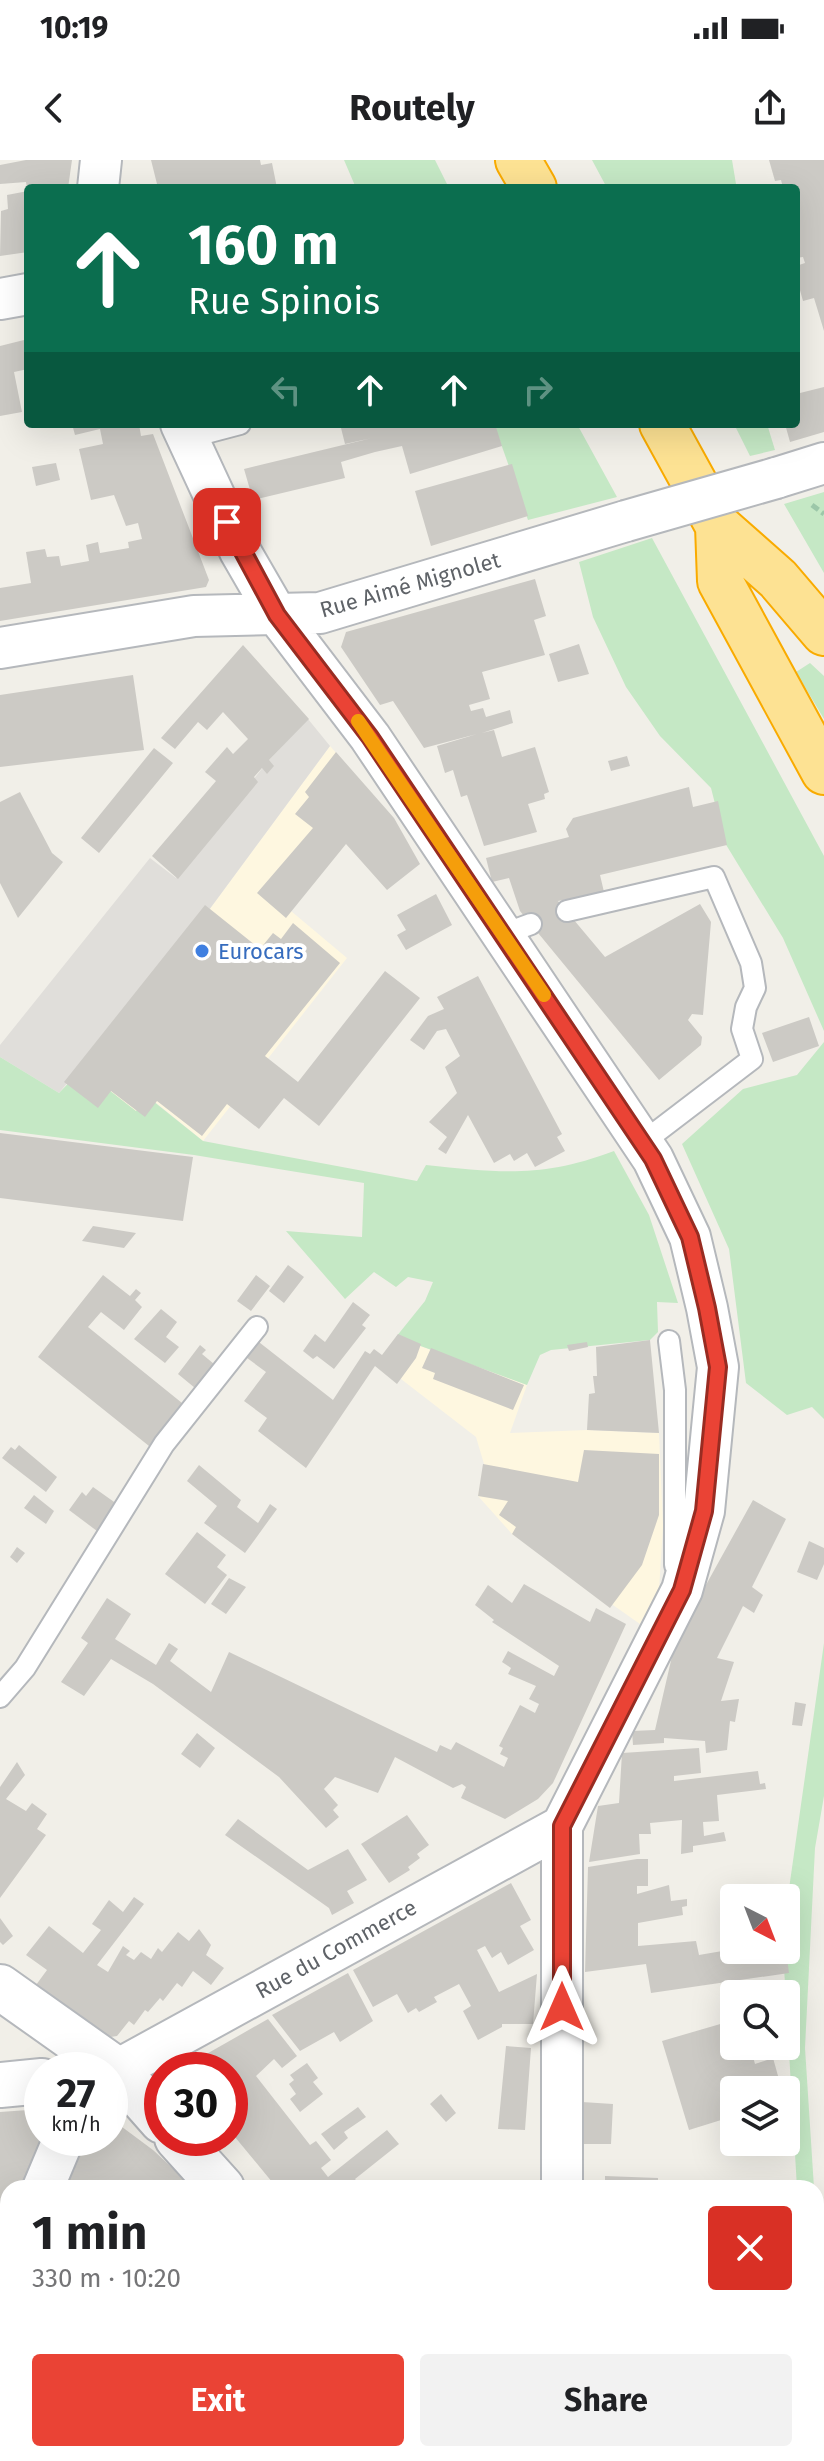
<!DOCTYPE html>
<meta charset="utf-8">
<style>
:root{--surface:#fff;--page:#f2f2f2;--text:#202124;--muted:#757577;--accent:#ea4335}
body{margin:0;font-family:"Fira Sans",sans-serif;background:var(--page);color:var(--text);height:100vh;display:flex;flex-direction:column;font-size:30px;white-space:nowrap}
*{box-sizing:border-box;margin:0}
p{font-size:26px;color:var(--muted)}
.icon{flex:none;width:44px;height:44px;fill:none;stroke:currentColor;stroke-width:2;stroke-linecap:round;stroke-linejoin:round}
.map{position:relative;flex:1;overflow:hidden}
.sheet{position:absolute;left:0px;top:2020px;width:824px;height:282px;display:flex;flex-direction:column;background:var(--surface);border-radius:24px 24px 0 0;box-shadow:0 8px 32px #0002}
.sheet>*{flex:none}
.hud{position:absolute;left:24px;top:24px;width:776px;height:244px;border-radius:8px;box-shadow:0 8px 32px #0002;background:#0b6e4f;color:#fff;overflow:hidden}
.needle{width:52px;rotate:138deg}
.tools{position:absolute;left:720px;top:1724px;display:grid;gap:16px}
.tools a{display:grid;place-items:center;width:80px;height:80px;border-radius:8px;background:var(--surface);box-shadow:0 8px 32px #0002;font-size:40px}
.speed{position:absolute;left:24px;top:1892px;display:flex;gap:16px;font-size:40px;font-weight:700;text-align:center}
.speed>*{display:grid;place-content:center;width:104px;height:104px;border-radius:50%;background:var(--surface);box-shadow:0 8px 32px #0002;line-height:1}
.speed small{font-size:20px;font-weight:400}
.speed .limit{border:12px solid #d22;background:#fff;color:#111}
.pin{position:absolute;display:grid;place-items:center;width:68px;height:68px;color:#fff;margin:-34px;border-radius:16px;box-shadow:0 4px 12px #0006}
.me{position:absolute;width:88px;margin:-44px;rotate:0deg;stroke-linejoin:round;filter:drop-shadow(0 0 6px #0008)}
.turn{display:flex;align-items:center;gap:28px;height:168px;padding:0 32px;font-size:36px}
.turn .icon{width:104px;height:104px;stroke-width:2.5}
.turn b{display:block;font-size:56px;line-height:68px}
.lanes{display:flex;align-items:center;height:76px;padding:0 32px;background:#0003;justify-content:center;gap:40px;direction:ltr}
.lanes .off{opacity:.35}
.round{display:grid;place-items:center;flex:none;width:84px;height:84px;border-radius:8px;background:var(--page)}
.overview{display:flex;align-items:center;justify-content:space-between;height:136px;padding:0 32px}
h1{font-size:48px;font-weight:700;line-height:60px}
.primary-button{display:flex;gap:16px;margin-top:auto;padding:16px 32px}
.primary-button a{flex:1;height:92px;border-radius:8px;background:var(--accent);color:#fff;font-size:32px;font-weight:700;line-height:92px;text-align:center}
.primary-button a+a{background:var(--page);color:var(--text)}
.status{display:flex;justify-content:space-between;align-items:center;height:56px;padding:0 40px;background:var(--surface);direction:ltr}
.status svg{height:22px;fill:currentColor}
header{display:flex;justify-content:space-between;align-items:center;height:104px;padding:0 32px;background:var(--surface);font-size:36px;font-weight:700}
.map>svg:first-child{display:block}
.commercial{fill:#fef7e0}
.industrial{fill:#e0deda}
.green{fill:#c5e8c5}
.building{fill:#cccac5}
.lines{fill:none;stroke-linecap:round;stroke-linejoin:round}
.service-casing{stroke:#b5b8bc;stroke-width:24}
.minor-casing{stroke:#b5b8bc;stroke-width:44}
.tertiary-casing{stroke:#b5b8bc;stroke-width:48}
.motorway-casing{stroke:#f9ab00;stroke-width:48}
.path{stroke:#9cc7a9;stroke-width:5;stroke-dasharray:8 4;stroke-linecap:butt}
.service{stroke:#fff;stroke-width:20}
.minor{stroke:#fff;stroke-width:40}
.tertiary{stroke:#fff;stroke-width:44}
.motorway{stroke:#fde293;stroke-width:44}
.minor-bridge-casing{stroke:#b5b8bc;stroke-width:44;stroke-linecap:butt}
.minor-bridge{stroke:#fff;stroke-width:40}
.route-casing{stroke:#982c22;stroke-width:20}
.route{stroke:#ea4335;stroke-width:14}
.slow{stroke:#f59e0b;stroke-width:14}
.shop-dot{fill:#3f7fe0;stroke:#fff;stroke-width:3}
.labels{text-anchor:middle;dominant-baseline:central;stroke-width:8;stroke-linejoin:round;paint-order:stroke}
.street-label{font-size:22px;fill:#5f6368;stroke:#fff}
.shop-label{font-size:22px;fill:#366cbe;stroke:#fff;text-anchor:start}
</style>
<div class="status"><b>10:19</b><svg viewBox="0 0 49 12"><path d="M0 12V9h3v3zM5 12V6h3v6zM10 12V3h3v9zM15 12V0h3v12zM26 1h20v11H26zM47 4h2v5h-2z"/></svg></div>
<header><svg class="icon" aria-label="back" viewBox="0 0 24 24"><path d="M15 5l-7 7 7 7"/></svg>Routely<svg class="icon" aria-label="share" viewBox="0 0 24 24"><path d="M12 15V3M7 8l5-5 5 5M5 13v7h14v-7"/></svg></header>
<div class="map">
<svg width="824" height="2301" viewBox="0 0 824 2301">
<rect width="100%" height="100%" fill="#f1efe8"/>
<path class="commercial" d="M330,586L374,636L334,670L291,751L347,798L203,981L149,937L136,952L82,909L209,750Z
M396,1177L527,1225L510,1273L587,1270L659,1273L663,1366L659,1430L640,1464L512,1374L478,1336L484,1304L476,1277L379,1202Z"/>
<path class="industrial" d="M308,559L330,586L209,750L59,933L0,897V885L150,698L176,718L268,601Z"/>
<path class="green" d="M344,0H435L449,28H356Z
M592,0H732L736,24L731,28H607Z
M494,264H577L617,337L528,360Z
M734,264H767L775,290L750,296Z
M824,332V413L784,344Z
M652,378L824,696V871L783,778L725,683L711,628L660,576L626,527L593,457L579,402Z
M810,503L824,516V559L796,512Z
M824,882V1259L812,1247L787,1255L746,1223L729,1089L682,984L743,929L797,915Z
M0,897L59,933L82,909L136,951L148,937L203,981L417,1021L426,1005C501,1013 542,1018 614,991L649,1055L678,1143L657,1142L658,1172L650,1180L551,1190L540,1195L527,1225L396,1177L425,1141L433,1122L408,1117L396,1127L374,1112L345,1139L286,1071L362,1077L364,1023L194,995L0,970Z
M824,1483V1636L815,1688L805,1888L814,2028H797L783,1790H786V1750Z
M816,2057L824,2176V2301H814L813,2294Z"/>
<path class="building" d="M26,0H72L68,28H27L26,22L0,24V5Z
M151,0H260L261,5L272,3L277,28H158Z
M769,0H824V171L814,138L803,141L796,116V106L805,103L803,97L796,98V28H783L781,20L775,21Z
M28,31V92L0,96L1,51L8,49L7,35Z
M28,179V209L14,212L22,252L0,256V186Z
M824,227V272L790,282L785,264H796V234Z
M72,264H139L141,276L153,274L209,420L206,427L0,461V428L31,423L26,392L45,389L47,397L59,396L61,406L89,401L86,385L98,382L100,393L129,388L128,382L142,379L138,363L126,366L114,335L91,340L79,289L103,284L100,269L75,275Z
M340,264H444L445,268L460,264H495L502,286L410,314L402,286L375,292L341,302L345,318L253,340L244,309L372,278L345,284Z
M56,303L60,320L36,326L32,307Z
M512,304L528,356L431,386L415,331Z
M535,419L546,456L534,460L545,495L482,512L490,539L469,545L471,551L483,548L486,557L510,550L513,563L482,573L494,570L502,597L535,587L549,632L544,634L545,639L528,644L537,672L484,686L467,635L461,637L453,610L445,613L437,586L477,574L424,588L393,541L380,545L341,487L346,472Z
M579,484L589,514L558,522L549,494Z
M243,485L309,559L269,600L274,606L267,614L262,608L254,617L258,622L178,719L152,696L216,621L205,612L227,587L233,594L248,579L223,552L207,570L198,562L175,589L161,578Z
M133,515L144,590L0,607V535Z
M154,588L173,603L99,693L81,678Z
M336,592L394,658L420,704L387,730L346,684L286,758L257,733L313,668L295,654L309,637L305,632Z
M627,596L630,606L611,611L608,601Z
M689,627L693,647L718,641L727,685L600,715L604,732L558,741L605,797L700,744L711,762L703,855L692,854L688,860L702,877L701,885L659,920L520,751L509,718L492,722L486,698L569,677L566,669L573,658Z
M20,632L52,693L63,702L18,758L0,723V642Z
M436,734L452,765L406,790L397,775L406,770L397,755Z
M205,745L260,789L273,773L281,779L293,763L340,803L265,896L298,922L385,811L420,838L319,966L284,938L259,969L227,944L202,976L157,941L145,957L111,931L98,948L64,922Z
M478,816L562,974L557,977L565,991L535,1007L527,993L514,1001L510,994L494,1003L468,955L446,994L438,989L447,977L429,962L457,933L445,907L460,896L446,869L437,871L424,890L410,880L428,856L444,849L437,837Z
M809,857L819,886L773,902L762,873Z
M0,973L193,997L183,1061L0,1038Z
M93,1066L136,1073L124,1088L82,1081Z
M288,1105L304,1117L284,1143L269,1131Z
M103,1115L130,1136L136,1129L141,1133L135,1140L142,1147L124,1170L101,1152L88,1167L182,1243L149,1286L38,1197Z
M256,1115L270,1126L251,1151L237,1141Z
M353,1142L370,1155L362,1165L366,1168L334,1209L317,1196L313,1199L303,1191L315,1174L325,1182Z
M161,1149L177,1162L166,1177L179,1187L165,1203L134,1179Z
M398,1174L421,1184L416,1198L397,1224L375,1206L306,1308L258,1271L267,1258L244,1241L266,1212L243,1195L255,1179L333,1240L365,1191L370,1194L374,1189L382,1195Z
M650,1180L659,1273L587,1270L589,1234L595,1233L593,1216H597L596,1187Z
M587,1182L588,1187L569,1191L567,1185Z
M200,1185L206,1190L202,1194L214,1204L195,1228L178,1214Z
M431,1188L524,1225L513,1250L433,1219L435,1213L422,1208Z
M19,1285L57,1317L46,1332L2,1298L11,1287L15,1290Z
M584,1290L659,1294V1355L642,1405L610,1448L512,1374L516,1367L499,1355L508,1341L478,1336L483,1304L578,1322Z
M199,1305L241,1340L237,1347L258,1363L270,1344L277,1349L245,1393L204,1363L217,1346L187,1321Z
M93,1327L117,1344L101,1374L69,1350L82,1332L86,1336Z
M34,1335L54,1351L46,1364L24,1348Z
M753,1340L786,1359L752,1427L763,1435L754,1453L743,1446L717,1498L734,1502L721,1541L739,1539L735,1562L730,1561L727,1590L706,1593L705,1581L664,1578V1583L633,1585L632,1571L655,1570L676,1479Z
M197,1372L226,1395L217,1407L227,1415L205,1444L165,1414Z
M809,1381L824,1388V1404L817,1420L797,1412Z
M17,1387L25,1393L17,1403L10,1397Z
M229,1418L246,1427L226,1454L211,1444Z
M524,1424L590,1462L596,1448L626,1464L553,1623L538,1639L505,1659L461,1638L466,1627L462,1624L453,1628L395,1597L378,1633L335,1617L324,1629L338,1645L333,1650L339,1657L326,1668L279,1617L153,1524L111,1499L84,1536L61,1522L88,1483L81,1478L107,1438L131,1454L115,1479L156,1505L169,1483L178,1489L170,1501L211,1532L229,1492L437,1592L440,1585L451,1590L456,1582L504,1607L508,1598L500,1594L503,1588L499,1586L520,1545L535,1553L539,1544L529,1539L536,1526L508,1514L511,1508L502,1502L508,1491L554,1516L559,1506L492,1462L494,1460L475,1445L488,1425L512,1443Z
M795,1542L806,1544L802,1566L792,1565Z
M197,1573L215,1588L200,1608L181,1594Z
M699,1588L701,1613L674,1616V1621L758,1611L760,1624L765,1623L766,1629L717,1635L719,1661L703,1662L704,1676L724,1672L726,1681L693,1686V1692L681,1694L682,1660L650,1663L651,1674H639L640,1694L589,1702L598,1646L619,1643L622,1593Z
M17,1602L25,1615L6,1639L26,1651L32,1643L47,1654L37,1669L46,1675L0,1738V1627Z
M407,1655L429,1685L417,1694L420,1698L408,1707L410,1710L389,1723L361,1684Z
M238,1659L308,1710L348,1689L367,1720L347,1731L354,1743L332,1755L329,1748L225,1675Z
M637,1699H648V1726H637V1734L669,1725L671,1741L687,1739V1746L682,1747L683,1755L638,1763V1786L696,1781L699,1795L734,1789L786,1790L789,1813L651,1833L646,1804L585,1812L588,1707Z
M511,1723L531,1760L520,1766L534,1790L508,1805L501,1792L492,1798L485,1786L477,1790L499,1832L537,1814L533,1864H502V1867L478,1880L463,1851L471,1846L459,1824L434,1837L437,1842L419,1852L416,1848L408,1853L397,1834L373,1847L353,1810Z
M134,1737L144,1744L97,1805L108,1812L123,1786L130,1791L126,1795L134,1800L141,1792L151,1799L158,1788L162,1792L178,1772L189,1781L199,1769L211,1785L206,1795L224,1808L211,1825L193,1811L182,1827L177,1823L163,1841L160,1838L148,1852L145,1850L134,1865L129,1861L117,1876L104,1878L36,1825L47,1810L26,1795L49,1766L83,1793L101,1770L92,1764L109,1740L123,1752Z
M0,1758L13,1776L3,1785L0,1782Z
M348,1813L373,1861L340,1882L334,1872L300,1891L272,1855Z
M268,1859L297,1896L282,1908L274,1899L256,1916L310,1985L316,1981L331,2000L321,2008L328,2017L387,1970L399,1984L355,2019L362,2028H277L230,1971V1910H187L189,1904Z
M734,1860V1886H750L755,1904L773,1898L782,1930H748L745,1921L729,1926L734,1956L689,1970L662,1881Z
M506,1886L531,1888L525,1970L498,1969Z
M307,1903L318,1918L313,1922L323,1934L300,1952L290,1939L296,1934L289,1924L294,1920L290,1915Z
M441,1934L456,1953L446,1962L430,1944Z
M582,1942L613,1944L611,1984H581Z
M358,1947L366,1957L344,1972L348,1978L334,1990L321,1974Z
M42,1949V1978H46L28,2028H8V2045L0,2046V1952Z
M110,1958L153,1990L194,2028H58L80,1978H110Z
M605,2016L658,2018V2028H605Z
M0,2123L8,2124L4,2136L8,2138V2181L0,2183Z
M8,2207V2251L0,2254V2210Z
M355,2294H416L422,2301H360Z
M493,2294H555L558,2301H499Z
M616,2294H701L683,2301H617Z"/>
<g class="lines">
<g class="service-casing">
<path id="service" d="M187,278L240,264
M567,751L714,717L751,803L755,828L746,847L742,869L752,899L642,983
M504,774L531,764
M669,1181L675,1230V1405
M0,1537L25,1508L164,1284L257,1167
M0,2203L8,2200
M162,2301L177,2294"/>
</g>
<g class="minor-casing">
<path id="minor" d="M98,28L101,0
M0,139L28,134
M181,264L240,391L277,455L370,577L653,999L690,1077L707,1148L718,1207L704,1351L682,1430L562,1666V2028
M776,318L824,303
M0,488L194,456L320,453L626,361
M117,1910L562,1666
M43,2028L64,1978
M7,2110L8,2109
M579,2294L580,2301"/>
</g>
<g class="tertiary-casing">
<path id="tertiary" d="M0,1827L117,1910L162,1961
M0,1925L42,1921
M177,1978L222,2028
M453,2294L459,2301"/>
</g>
<g class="motorway-casing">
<path id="motorway" d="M518,0L534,28
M662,264L718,366L778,419L824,473
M718,366L720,421L824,612"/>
</g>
<path class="path" d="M812,345L824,354"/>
<use href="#service" class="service"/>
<use href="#minor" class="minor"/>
<use href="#tertiary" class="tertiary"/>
<use href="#motorway" class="motorway"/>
<g class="minor-bridge-casing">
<path id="minor-bridge" d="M626,361L776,318"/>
</g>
<use href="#minor-bridge" class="minor-bridge"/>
</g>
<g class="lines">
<g class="route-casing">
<path id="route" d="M227,362L277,455L370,577L653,999L690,1077L707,1148L718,1207L704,1351L682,1430L562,1666V1847"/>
</g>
<use href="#route" class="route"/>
<path class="slow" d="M358,561L544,835"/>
</g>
<circle class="shop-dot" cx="202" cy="791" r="8"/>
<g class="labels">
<g class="street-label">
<text transform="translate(410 425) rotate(-16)">Rue Aimé Mignolet</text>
<text transform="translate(336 1789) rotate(-29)">Rue du Commerce</text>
</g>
<g class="shop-label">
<text x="218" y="791">Eurocars</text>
</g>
</g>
</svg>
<div class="tools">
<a><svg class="needle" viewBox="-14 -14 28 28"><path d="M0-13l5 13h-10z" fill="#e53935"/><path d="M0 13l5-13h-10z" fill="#757577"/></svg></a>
<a><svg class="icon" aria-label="search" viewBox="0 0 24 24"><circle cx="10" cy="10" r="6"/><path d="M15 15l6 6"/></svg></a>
<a><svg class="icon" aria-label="layers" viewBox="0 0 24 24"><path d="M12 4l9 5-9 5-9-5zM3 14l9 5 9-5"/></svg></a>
</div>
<div class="speed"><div>27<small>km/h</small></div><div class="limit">30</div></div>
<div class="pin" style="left:227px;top:362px;background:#d93025"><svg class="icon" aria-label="arrive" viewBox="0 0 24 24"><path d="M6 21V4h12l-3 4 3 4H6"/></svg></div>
<svg class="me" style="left:562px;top:1847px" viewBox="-20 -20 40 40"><path d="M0-17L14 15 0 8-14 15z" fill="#ea4335" stroke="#fff" stroke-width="4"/></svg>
<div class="hud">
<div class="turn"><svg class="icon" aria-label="ahead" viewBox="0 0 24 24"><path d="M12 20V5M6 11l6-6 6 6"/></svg><div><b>160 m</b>Rue Spinois</div></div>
<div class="lanes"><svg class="icon off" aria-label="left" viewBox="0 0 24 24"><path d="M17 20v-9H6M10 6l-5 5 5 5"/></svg><svg class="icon" aria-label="ahead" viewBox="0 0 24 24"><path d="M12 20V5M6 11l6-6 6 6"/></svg><svg class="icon" aria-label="ahead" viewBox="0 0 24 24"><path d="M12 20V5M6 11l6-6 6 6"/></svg><svg class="icon off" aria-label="right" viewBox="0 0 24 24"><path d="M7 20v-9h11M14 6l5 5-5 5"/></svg></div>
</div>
<section class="sheet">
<div class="overview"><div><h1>1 min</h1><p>330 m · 10:20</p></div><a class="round" style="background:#d93025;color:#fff"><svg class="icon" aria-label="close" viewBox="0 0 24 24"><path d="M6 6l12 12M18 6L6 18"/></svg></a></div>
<div class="primary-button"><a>Exit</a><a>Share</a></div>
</section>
</div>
